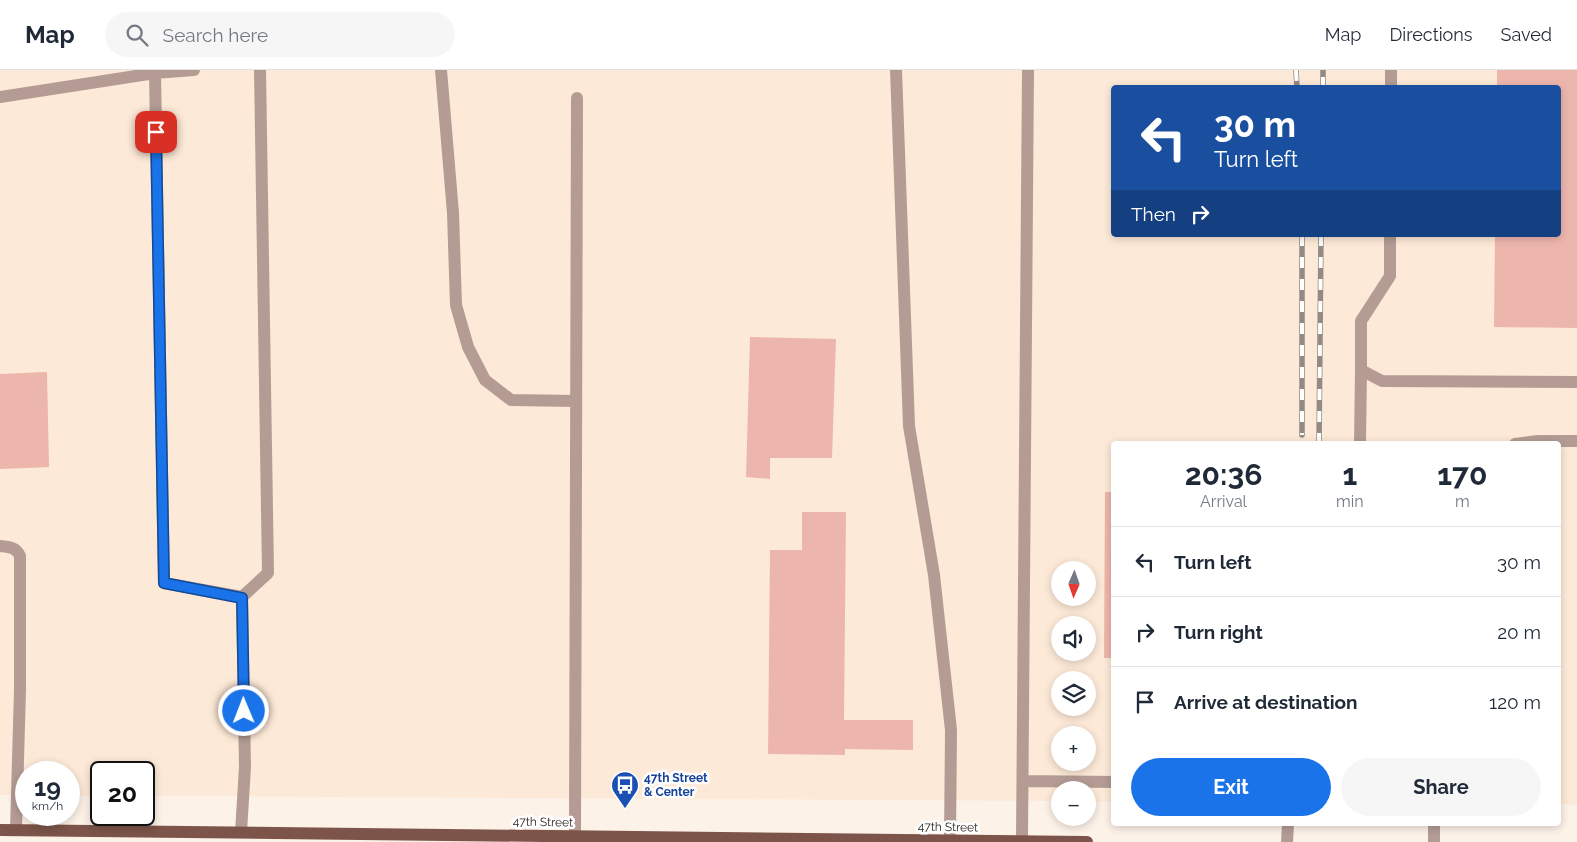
<!DOCTYPE html>
<meta charset="utf-8">
<style>
:root{--surface:#fff;--page:#f6f6f7;--text:#1f2937;--muted:#747a83;--line:#e0e1e3;--accent:#1a73e8}
body{margin:0;font-family:Raleway,sans-serif;background:var(--page);color:var(--text);height:100vh;display:flex;flex-direction:column;font-size:19px;white-space:nowrap}
*{box-sizing:border-box;margin:0}
p{font-size:16px;color:var(--muted)}
.icon{flex:none;width:28px;height:28px;fill:none;stroke:currentColor;stroke-width:2;stroke-linecap:round;stroke-linejoin:round}
.map{position:relative;flex:1;overflow:hidden}
.side{position:absolute;left:1111px;top:371px;width:450px;height:385px;display:flex;flex-direction:column;background:var(--surface);border-radius:5px;box-shadow:0 2px 8px #0003}
.side>*{flex:none}
.top-card{position:absolute;left:1111px;top:15px;width:450px;height:152px;border-radius:5px;box-shadow:0 2px 8px #0003;background:#1a4fa0;color:#fff;overflow:hidden}
.needle{width:32px;rotate:182deg}
.buttons{position:absolute;left:1051px;top:491px;display:grid;gap:10px}
.buttons a{display:grid;place-items:center;width:45px;height:45px;border-radius:50%;background:var(--surface);box-shadow:0 2px 8px #0003;font-size:25px}
.speed{position:absolute;left:15px;top:691px;display:flex;gap:10px;font-size:25px;font-weight:700;text-align:center}
.speed>*{display:grid;place-content:center;width:65px;height:65px;border-radius:50%;background:var(--surface);box-shadow:0 2px 8px #0003;line-height:1}
.speed small{font-size:12px;font-weight:400}
.speed .limit{border:2px solid #111;border-radius:8px;background:#fff;color:#111}
.pin{position:absolute;display:grid;place-items:center;width:42px;height:42px;color:#fff;margin:-21px;border-radius:10px;box-shadow:0 2px 8px #0006}
.me{position:absolute;width:55px;margin:-28px;rotate:359deg;stroke-linejoin:round;filter:drop-shadow(0 0 4px #0008)}
.turn{display:flex;align-items:center;gap:18px;height:105px;padding:0 20px;font-size:22px}
.turn .icon{width:65px;height:65px;stroke-width:2.5}
.turn b{display:block;font-size:35px;line-height:42px}
.then{display:flex;align-items:center;height:48px;padding:0 20px;background:#0003;gap:10px;font-size:19px}
.eta{display:flex;justify-content:space-evenly;align-items:center;height:85px;text-align:center}
.eta b{font-size:30px;font-weight:700;line-height:35px}
.primary-button{display:flex;gap:10px;margin-top:auto;padding:10px 20px}
.primary-button a{flex:1;height:58px;border-radius:30px;background:var(--accent);color:#fff;font-size:20px;font-weight:700;line-height:58px;text-align:center}
.primary-button a+a{background:var(--page);color:var(--text)}
ul{padding:0;list-style:none}
li{display:flex;align-items:center;gap:15px;height:70px;padding:0 20px;border-top:1px solid var(--line)}
li div{flex:1}
li b{display:block;font-size:19px}
li em{font-style:normal}
header{display:flex;align-items:center;gap:30px;box-sizing:border-box;height:70px;padding:0 25px;background:var(--surface);border-bottom:1px solid var(--line)}
header strong{font-size:24px}
nav{display:flex;gap:28px;margin-inline-start:auto;font-size:18px}
.search{width:350px;height:45px;background:var(--page);display:flex;align-items:center;gap:12px;box-sizing:border-box;padding:0 18px;border-radius:28px;color:var(--muted);font-size:19px}
.map>svg:first-child{display:block}
.built{fill:#fde9d7;fill-rule:evenodd}
.building{fill:#edb6ad}
.lines{fill:none;stroke-linecap:round;stroke-linejoin:round}
.minor{stroke:#b49c95;stroke-width:12}
.major{stroke:#7c5449;stroke-width:12}
.rail-casing{stroke:#928a83;stroke-width:5.5}
.rail{stroke:#fff;stroke-width:4;stroke-dasharray:11;stroke-linecap:butt}
.route-casing{stroke:#114b97;stroke-width:12}
.route{stroke:#1a73e8;stroke-width:9}
.labels{text-anchor:middle;dominant-baseline:central;stroke-width:5;stroke-linejoin:round;paint-order:stroke}
.transit-label{font-size:12px;font-weight:bold;fill:#164399;stroke:#fff;text-anchor:start}
.street-label{font-size:12px;fill:#2c2722;stroke:#fff}
</style>
<header>
<strong>Map</strong>
<div class="search"><svg class="icon" aria-label="search" viewBox="0 0 24 24"><circle cx="10" cy="10" r="6"/><path d="M15 15l6 6"/></svg>Search here</div>
<nav><a>Map</a><a>Directions</a><a>Saved</a></nav>
</header>
<div class="map">
<svg width="1577" height="772" viewBox="0 0 1577 772">
<rect width="100%" height="100%" fill="#fdf2e8"/>
<path class="built" d="M0,0H1577V735L1559,734V374H1114V732H1088V720H1060V731L144,726V702H101V726H69V702H26V725H0ZM1114,18H1559V165H1114ZM1060,500H1088V528H1060ZM1060,555H1088V582H1060ZM1060,610H1088V638H1060ZM1060,665H1088V692H1060Z"/>
<path class="building" d="M1497,0H1577V258L1494,257L1495,165H1559V18H1497Z
M750,267L836,269L832,388H770V409L746,407Z
M47,302L49,397L0,399V304Z
M1105,422H1114V588H1104Z
M802,442H846L844,650H913V680L845,679V685L768,684L770,480H802Z"/>
<g class="lines">
<path class="minor" d="M441,0L453,143L456,235L468,277L485,310L511,330L576,331
M896,0L909,356L934,505L951,660L950,770
M155,3L164,513L242,527
M1391,18V0
M0,27L155,3L194,0
M1390,165V206L1361,251V300L1382,311L1577,312
M1360,374L1361,300
M1515,374L1538,371H1577
M0,476C9,477 16,477 20,486V620L16,760
M1023,711L1114,712
M241,762L245,697L242,527L268,503L260,0
M575,766L577,28
M1022,771L1028,0
M1287,772L1288,754
M1434,772V754"/>
<path class="major" d="M0,760L1087,772"/>
<g class="rail-casing">
<path id="rail" d="M1296,0L1297,18
M1323,18V0
M1302,165V365
M1319,374L1321,165"/>
</g>
<use href="#rail" class="rail"/>
</g>
<g class="lines">
<g class="route-casing">
<path id="route" d="M156,62L164,513L242,528L244,641"/>
</g>
<use href="#route" class="route"/>
</g>
<defs>
<g id="bus-pin" transform="scale(1.4375)"><path d="M0 17L-7.5 6A9.5 9.5 0 1 1 7.5 6Z" fill="#1a4fb4" stroke="#fff"/><path d="M-5-6H5V4H4V6H2V4H-2V6H-4V4H-5ZM-3.5-4V0h7V-4ZM-3.5 1.2v1.5H-2V1.2ZM2 1.2v1.5H3.5V1.2Z" fill="#fff"/></g>
</defs>
<g fill-rule="evenodd">
<use href="#bus-pin" x="625" y="715"/>
</g>
<g class="labels">
<g class="transit-label">
<text x="644" y="708">47th Street<tspan x="644" dy="14">&amp; Center</tspan></text>
</g>
<g class="street-label">
<text transform="translate(543 752) rotate(1)">47th Street</text>
<text transform="translate(948 757) rotate(1)">47th Street</text>
</g>
</g>
</svg>
<div class="buttons">
<a><svg class="needle" viewBox="-14 -14 28 28"><path d="M0-13l5 13h-10z" fill="#e53935"/><path d="M0 13l5-13h-10z" fill="#747a83"/></svg></a>
<a><svg class="icon" aria-label="sound" viewBox="0 0 24 24"><path d="M4 9h4l5-4v14l-5-4H4zM17 9q2 3 0 6"/></svg></a>
<a><svg class="icon" aria-label="layers" viewBox="0 0 24 24"><path d="M12 4l9 5-9 5-9-5zM3 14l9 5 9-5"/></svg></a>
<a>+</a>
<a>−</a>
</div>
<div class="speed"><div>19<small>km/h</small></div><div class="limit">20</div></div>
<div class="pin" style="left:156px;top:62px;background:#d93025"><svg class="icon" aria-label="arrive" viewBox="0 0 24 24"><path d="M6 21V4h12l-3 4 3 4H6"/></svg></div>
<svg class="me" style="left:244px;top:641px" viewBox="-20 -20 40 40"><circle r="17" fill="#1a73e8" stroke="#fff" stroke-width="3"/><path d="M0-11L8 9 0 5-8 9z" fill="#fff"/></svg>
<div class="top-card">
<div class="turn"><svg class="icon" aria-label="left" viewBox="0 0 24 24"><path d="M17 20v-9H6M10 6l-5 5 5 5"/></svg><div><b>30 m</b>Turn left</div></div>
<div class="then">Then<svg class="icon" aria-label="right" viewBox="0 0 24 24"><path d="M7 20v-9h11M14 6l5 5-5 5"/></svg></div>
</div>
<section class="side">
<div class="eta">
<div><b>20:36</b><p>Arrival</p></div>
<div><b>1</b><p>min</p></div>
<div><b>170</b><p>m</p></div>
</div>
<ul>
<li><svg class="icon" aria-label="left" viewBox="0 0 24 24"><path d="M17 20v-9H6M10 6l-5 5 5 5"/></svg><div><b>Turn left</b></div><em>30 m</em></li>
<li><svg class="icon" aria-label="right" viewBox="0 0 24 24"><path d="M7 20v-9h11M14 6l5 5-5 5"/></svg><div><b>Turn right</b></div><em>20 m</em></li>
<li><svg class="icon" aria-label="arrive" viewBox="0 0 24 24"><path d="M6 21V4h12l-3 4 3 4H6"/></svg><div><b>Arrive at destination</b></div><em>120 m</em></li>
</ul>
<div class="primary-button"><a>Exit</a><a>Share</a></div>
</section>
</div>
